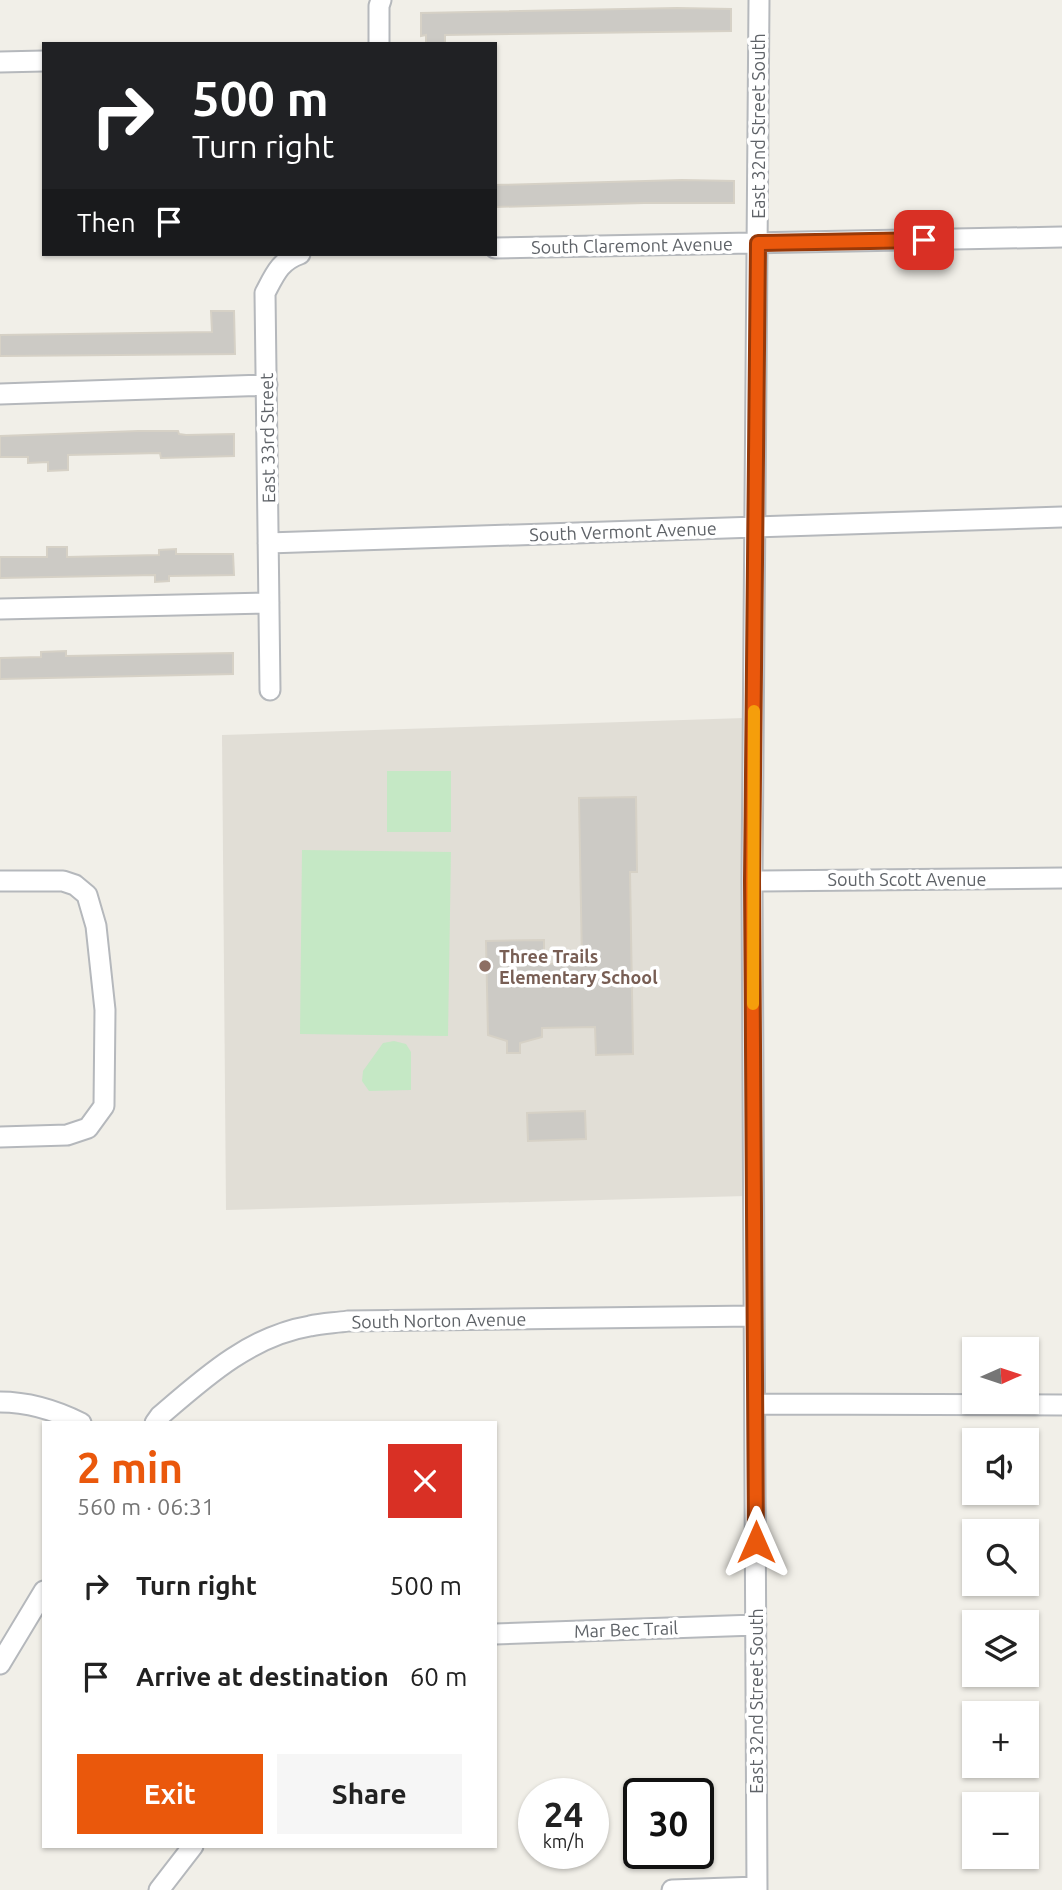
<!DOCTYPE html>
<meta charset="utf-8">
<style>
:root{--surface:#fff;--page:#f6f6f6;--text:#222;--muted:#767676;--accent:#ea580c}
body{margin:0;font-family:Ubuntu,sans-serif;background:var(--page);color:var(--text);height:100vh;display:flex;flex-direction:column;font-size:26px;white-space:nowrap}
*{box-sizing:border-box;margin:0}
p{font-size:23px;color:var(--muted)}
.icon{flex:none;width:38px;height:38px;fill:none;stroke:currentColor;stroke-width:2;stroke-linecap:round;stroke-linejoin:round}
.map{position:relative;flex:1;overflow:hidden}
.details{position:absolute;left:42px;top:1421px;width:455px;height:427px;display:flex;flex-direction:column;background:var(--surface);border-radius:0px;box-shadow:0 2px 5px #0004}
.details>*{flex:none}
.hud{position:absolute;left:42px;top:42px;width:455px;height:214px;border-radius:0px;box-shadow:0 2px 5px #0004;background:#202124;color:#fff;overflow:hidden}
.needle{width:46px;rotate:87deg}
.controls{position:absolute;left:962px;top:1337px;display:grid;gap:14px}
.controls a{display:grid;place-items:center;width:77px;height:77px;border-radius:0px;background:var(--surface);box-shadow:0 2px 5px #0004;font-size:35px}
.speed{position:absolute;left:518px;top:1778px;display:flex;gap:14px;font-size:35px;font-weight:700;text-align:center}
.speed>*{display:grid;place-content:center;width:91px;height:91px;border-radius:50%;background:var(--surface);box-shadow:0 2px 5px #0004;line-height:1}
.speed small{font-size:18px;font-weight:400}
.speed .limit{border:4px solid #111;border-radius:10px;background:#fff;color:#111}
.pin{position:absolute;display:grid;place-items:center;width:60px;height:60px;color:#fff;margin:-30px;border-radius:14px;box-shadow:0 4px 10px #0006}
.me{position:absolute;width:77px;margin:-38px;rotate:0deg;stroke-linejoin:round;filter:drop-shadow(0 0 5px #0008)}
.turn{display:flex;align-items:center;gap:24px;height:147px;padding:0 35px;font-size:32px}
.turn .icon{width:91px;height:91px;stroke-width:2.5}
.turn b{display:block;font-size:49px;line-height:60px}
.then{display:flex;align-items:center;height:66px;padding:0 35px;background:#0003;gap:14px;font-size:26px}
.round{display:grid;place-items:center;flex:none;width:74px;height:74px;border-radius:0px;background:var(--page)}
.headline{display:flex;align-items:center;justify-content:space-between;height:119px;padding:0 35px}
h1{font-size:42px;font-weight:700;line-height:52px;color:var(--accent)}
.cta{display:flex;gap:14px;margin-top:auto;padding:14px 35px}
.cta a{flex:1;height:80px;border-radius:0px;background:var(--accent);color:#fff;font-size:28px;font-weight:700;line-height:80px;text-align:center}
.cta a+a{background:var(--page);color:var(--text)}
ul{padding:0;list-style:none}
li{display:flex;align-items:center;gap:21px;height:91px;padding:0 35px}
li div{flex:1}
li b{display:block;font-size:26px}
li em{font-style:normal}
.map>svg:first-child{display:block}
.education{fill:#e1ded6}
.green{fill:#c5e8c5}
.building{fill:#cccac5;stroke:#d6d1c6;stroke-width:2}
.lines{fill:none;stroke-linecap:round;stroke-linejoin:round}
.street-casing{stroke:#b5b8bc;stroke-width:23}
.street{stroke:#fff;stroke-width:19}
.route-casing{stroke:#983908;stroke-width:18}
.route{stroke:#ea580c;stroke-width:12}
.slow{stroke:#f59e0b;stroke-width:12}
.education-dot{fill:#8d6e63;stroke:#fff;stroke-width:2.5}
.labels{text-anchor:middle;dominant-baseline:central;stroke-width:7;stroke-linejoin:round;paint-order:stroke}
.street-label{font-size:18px;fill:#5f6368;stroke:#fff}
.education-label{font-size:18px;font-weight:bold;fill:#785e54;stroke:#fff;text-anchor:start}
</style>
<div class="map">
<svg width="1062" height="1890" viewBox="0 0 1062 1890">
<rect width="100%" height="100%" fill="#f1efe8"/>
<path class="education" d="M744,718L746,1196L226,1210L222,735Z"/>
<path class="green" d="M387,771H451V832H387Z
M302,850L451,852L448,1036L300,1034Z
M394,1041L406,1044L411,1052V1090L369,1091L362,1081L363,1071L383,1043Z"/>
<path class="building" d="M677,8L731,9V31L445,35V44H426V35L421,36V13Z
M682,180L734,181V203H644L495,207V185Z
M211,311H234L235,354L0,356V335L212,332Z
M138,431H178L179,434L186,435L234,434V456L161,458L160,453L68,455V470L48,471V462L28,463V457H0V436Z
M47,547H67V557L159,555V550L176,549V554H233L234,575L169,576V581L155,582V575L0,578V557H47Z
M66,651V656L233,653V674L0,679V658L41,657V652Z
M636,797L637,872H630L633,1054L596,1055L595,1027L542,1028V1037L520,1043V1053H507V1041L488,1035L486,941L544,940V964L582,963L579,798Z
M585,1111L586,1139L528,1141L527,1113Z"/>
<g class="lines">
<g class="street-casing">
<path id="street" d="M379,44V6L381,0
M0,62L44,61
M495,248L1062,237
M0,394L267,385
M268,543L1062,517
M0,609L269,603
M270,690L265,293C275,274 280,261 300,254
M0,881H63L75,885L87,895L96,926L105,1010L104,1106L88,1128L67,1135L0,1137
M752,881L1062,878
M0,1402C29,1402 55,1410 81,1423
M755,1404L1062,1405
M155,1423L160,1416C204,1378 250,1336 310,1326C322,1323 335,1323 348,1321L754,1316
M495,1634L756,1625
M0,1664L44,1591
M159,1890L193,1846
M672,1890L757,1887
M757,1890L752,881L759,0"/>
</g>
<use href="#street" class="street"/>
</g>
<g class="lines">
<g class="route-casing">
<path id="route" d="M756,1542L752,881L758,243L924,240"/>
</g>
<use href="#route" class="route"/>
<path class="slow" d="M753,1004L754,711"/>
</g>
<circle class="education-dot" cx="485" cy="966" r="7"/>
<g class="labels">
<g class="street-label">
<text transform="translate(758 126) rotate(-90)">East 32nd Street South</text>
<text transform="translate(632 245) rotate(-1)">South Claremont Avenue</text>
<text transform="translate(267 438) rotate(-91)">East 33rd Street</text>
<text transform="translate(623 531) rotate(-2)">South Vermont Avenue</text>
<text x="907" y="879">South Scott Avenue</text>
<text transform="translate(439 1320) rotate(-1)">South Norton Avenue</text>
<text transform="translate(626 1629) rotate(-2)">Mar Bec Trail</text>
<text transform="translate(756 1701) rotate(-90)">East 32nd Street South</text>
</g>
<g class="education-label">
<text x="499" y="956">Three Trails<tspan x="499" dy="21">Elementary School</tspan></text>
</g>
</g>
</svg>
<div class="controls">
<a><svg class="needle" viewBox="-14 -14 28 28"><path d="M0-13l5 13h-10z" fill="#e53935"/><path d="M0 13l5-13h-10z" fill="#767676"/></svg></a>
<a><svg class="icon" aria-label="sound" viewBox="0 0 24 24"><path d="M4 9h4l5-4v14l-5-4H4zM17 9q2 3 0 6"/></svg></a>
<a><svg class="icon" aria-label="search" viewBox="0 0 24 24"><circle cx="10" cy="10" r="6"/><path d="M15 15l6 6"/></svg></a>
<a><svg class="icon" aria-label="layers" viewBox="0 0 24 24"><path d="M12 4l9 5-9 5-9-5zM3 14l9 5 9-5"/></svg></a>
<a>+</a>
<a>−</a>
</div>
<div class="speed"><div>24<small>km/h</small></div><div class="limit">30</div></div>
<div class="pin" style="left:924px;top:240px;background:#d93025"><svg class="icon" aria-label="arrive" viewBox="0 0 24 24"><path d="M6 21V4h12l-3 4 3 4H6"/></svg></div>
<svg class="me" style="left:756px;top:1542px" viewBox="-20 -20 40 40"><path d="M0-17L14 15 0 8-14 15z" fill="#ea580c" stroke="#fff" stroke-width="4"/></svg>
<div class="hud">
<div class="turn"><svg class="icon" aria-label="right" viewBox="0 0 24 24"><path d="M7 20v-9h11M14 6l5 5-5 5"/></svg><div><b>500 m</b>Turn right</div></div>
<div class="then">Then<svg class="icon" aria-label="arrive" viewBox="0 0 24 24"><path d="M6 21V4h12l-3 4 3 4H6"/></svg></div>
</div>
<section class="details">
<div class="headline"><div><h1>2 min</h1><p>560 m · 06:31</p></div><a class="round" style="background:#d93025;color:#fff"><svg class="icon" aria-label="close" viewBox="0 0 24 24"><path d="M6 6l12 12M18 6L6 18"/></svg></a></div>
<ul>
<li><svg class="icon" aria-label="right" viewBox="0 0 24 24"><path d="M7 20v-9h11M14 6l5 5-5 5"/></svg><div><b>Turn right</b></div><em>500 m</em></li>
<li><svg class="icon" aria-label="arrive" viewBox="0 0 24 24"><path d="M6 21V4h12l-3 4 3 4H6"/></svg><div><b>Arrive at destination</b></div><em>60 m</em></li>
</ul>
<div class="cta"><a>Exit</a><a>Share</a></div>
</section>
</div>
